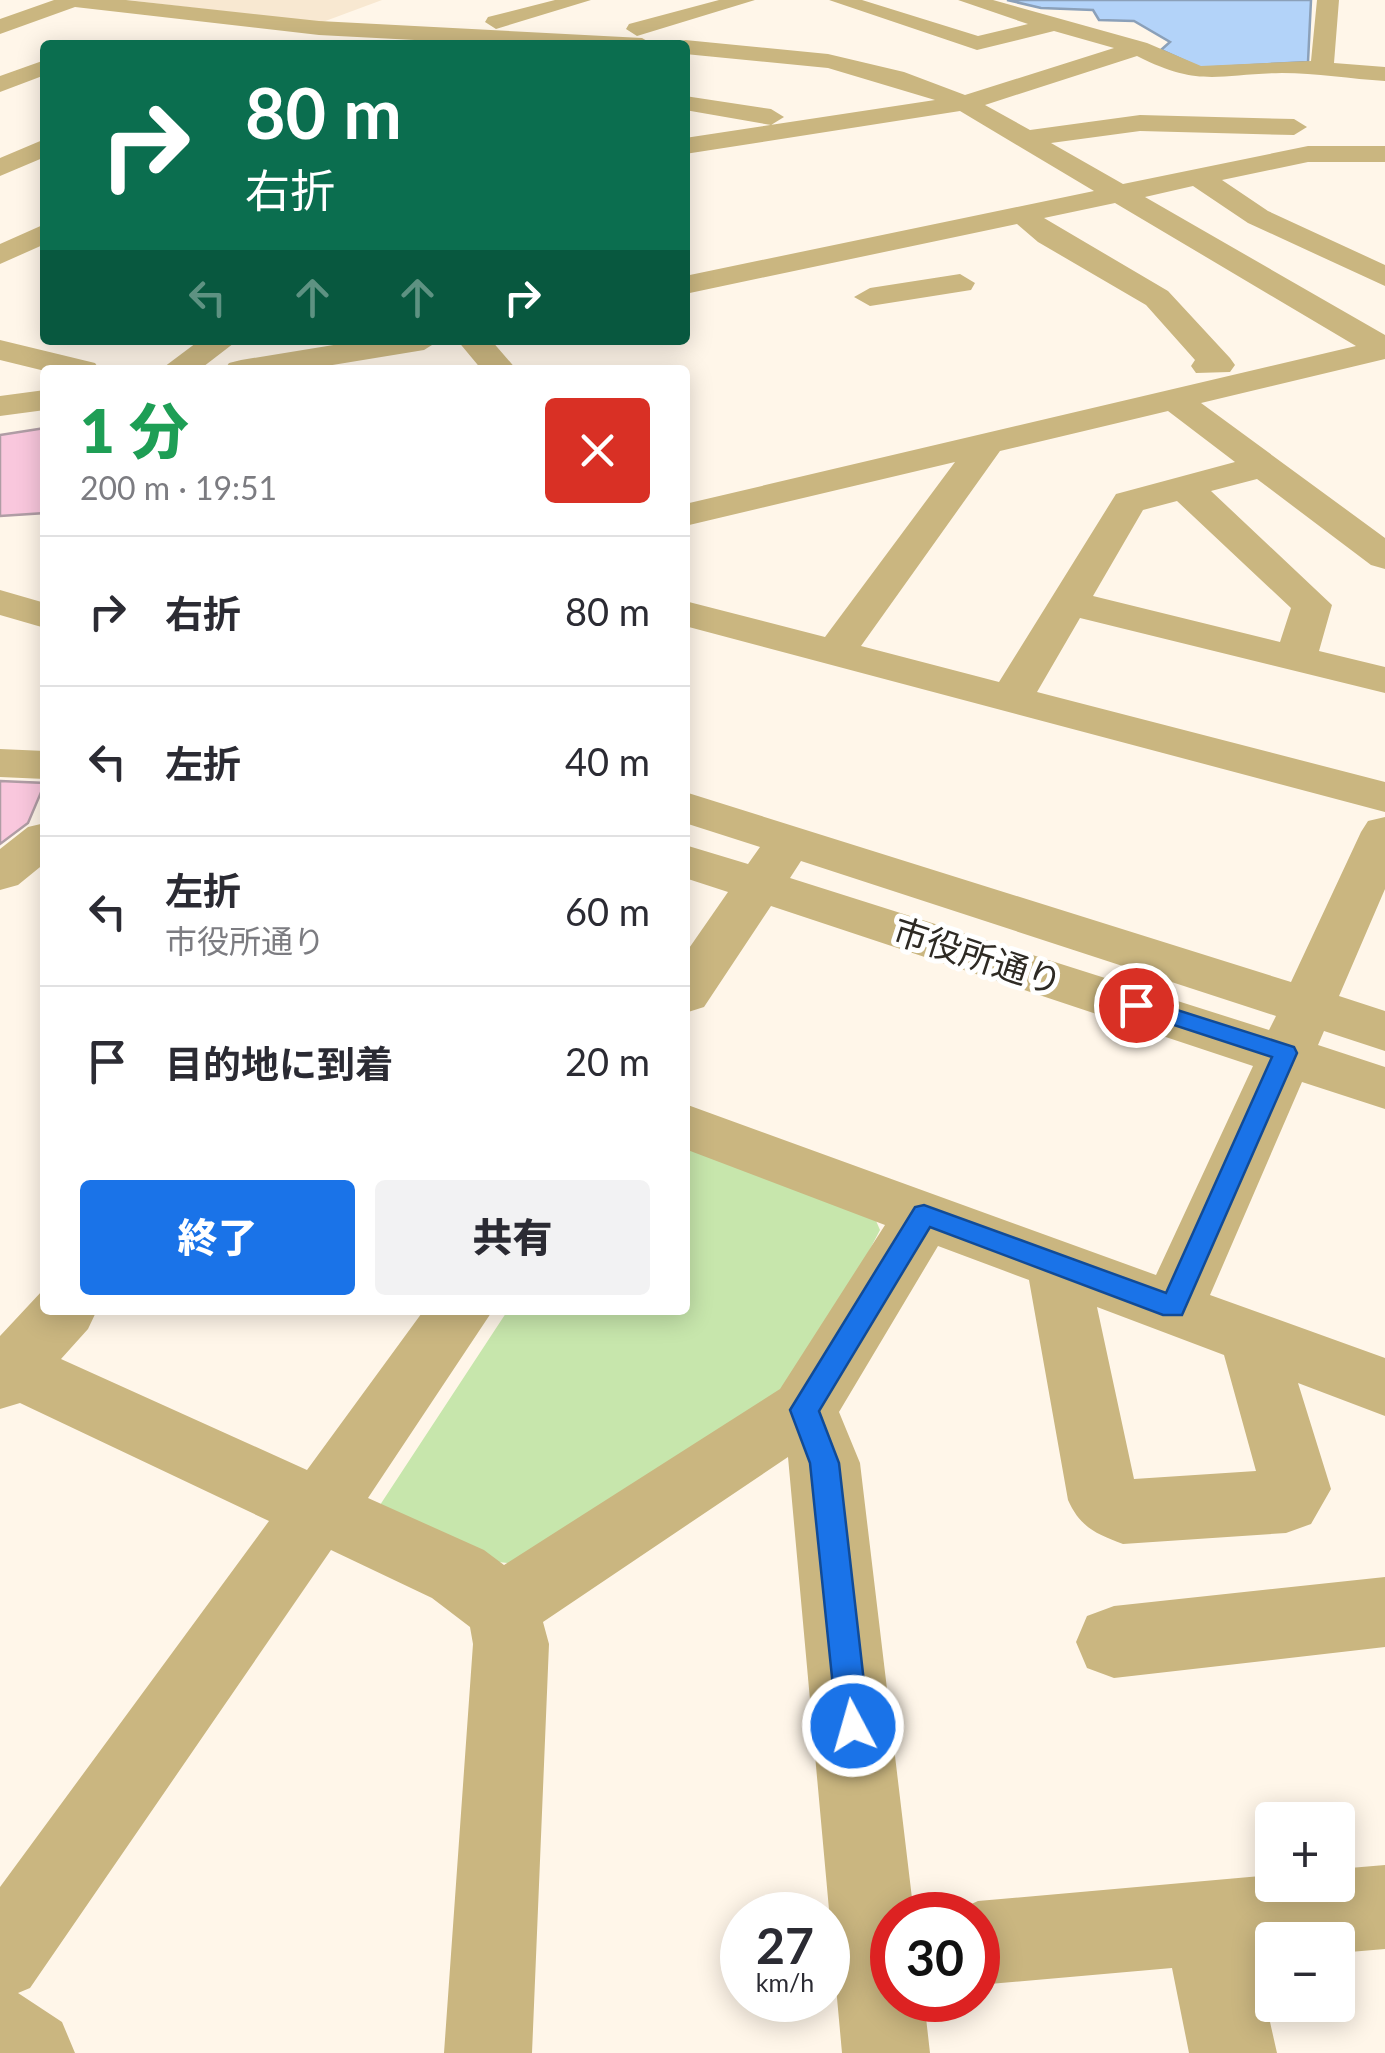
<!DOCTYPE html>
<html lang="ja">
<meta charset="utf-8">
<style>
:root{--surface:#fff;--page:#f2f2f3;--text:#2b2b33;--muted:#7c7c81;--line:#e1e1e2;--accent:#1a73e8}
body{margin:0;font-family:Lato,"Noto Sans JP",sans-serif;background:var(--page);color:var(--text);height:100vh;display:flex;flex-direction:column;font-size:38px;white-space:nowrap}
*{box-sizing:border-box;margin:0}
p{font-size:32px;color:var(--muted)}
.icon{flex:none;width:55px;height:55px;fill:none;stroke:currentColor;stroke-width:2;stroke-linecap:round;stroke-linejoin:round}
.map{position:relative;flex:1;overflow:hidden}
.panel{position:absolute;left:40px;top:365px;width:650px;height:950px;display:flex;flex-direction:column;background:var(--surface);border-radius:10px;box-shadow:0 5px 25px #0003}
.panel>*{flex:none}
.guide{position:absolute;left:40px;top:40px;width:650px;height:305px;border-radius:10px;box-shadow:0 5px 25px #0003;background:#0b6e4f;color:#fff;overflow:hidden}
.buttons{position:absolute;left:1255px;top:1802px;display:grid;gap:20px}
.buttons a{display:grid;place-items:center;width:100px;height:100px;border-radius:10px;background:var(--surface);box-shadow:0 5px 25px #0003;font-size:50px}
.speed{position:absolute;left:720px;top:1892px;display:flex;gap:20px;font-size:50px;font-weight:700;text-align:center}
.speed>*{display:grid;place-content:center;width:130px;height:130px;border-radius:50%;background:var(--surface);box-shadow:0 5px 25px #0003;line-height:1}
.speed small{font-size:25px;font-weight:400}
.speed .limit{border:15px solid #d22;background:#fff;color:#111}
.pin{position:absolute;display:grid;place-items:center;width:85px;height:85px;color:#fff;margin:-42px;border:5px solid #fff;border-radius:50%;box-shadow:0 2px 10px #0007}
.me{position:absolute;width:110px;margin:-55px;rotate:354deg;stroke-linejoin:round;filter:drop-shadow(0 0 8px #0008)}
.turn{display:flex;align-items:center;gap:35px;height:210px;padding:0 40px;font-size:45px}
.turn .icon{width:130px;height:130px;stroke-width:2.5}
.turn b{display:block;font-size:70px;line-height:85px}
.lanes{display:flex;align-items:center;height:95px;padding:0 40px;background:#0003;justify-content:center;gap:50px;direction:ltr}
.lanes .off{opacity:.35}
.round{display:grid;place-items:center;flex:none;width:105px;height:105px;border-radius:10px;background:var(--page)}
.headline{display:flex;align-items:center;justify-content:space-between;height:170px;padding:0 40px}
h1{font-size:60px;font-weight:800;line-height:75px;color:#1e9e55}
.button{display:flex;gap:20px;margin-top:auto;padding:20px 40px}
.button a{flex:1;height:115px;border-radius:10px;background:var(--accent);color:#fff;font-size:40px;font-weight:800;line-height:115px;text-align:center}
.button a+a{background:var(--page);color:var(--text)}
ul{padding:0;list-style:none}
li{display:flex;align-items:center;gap:30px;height:150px;padding:0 40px;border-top:2px solid var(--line)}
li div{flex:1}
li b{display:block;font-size:38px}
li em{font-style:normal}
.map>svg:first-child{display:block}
.built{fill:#f8e8d1}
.green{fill:#c7e6ac}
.water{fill:#b3d3f9;stroke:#8ba0b9;stroke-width:2.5}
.building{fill:#f9c7dd;stroke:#b09da5;stroke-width:2.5}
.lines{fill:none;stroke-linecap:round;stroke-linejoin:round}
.minor{fill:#cab680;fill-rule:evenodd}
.route{fill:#1a73e8;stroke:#114b97;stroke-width:2.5}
.labels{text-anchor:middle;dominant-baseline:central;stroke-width:10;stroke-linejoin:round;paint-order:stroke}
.street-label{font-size:35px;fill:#2e2a24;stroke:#fff}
</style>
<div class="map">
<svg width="1385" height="2053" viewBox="0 0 1385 2053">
<rect width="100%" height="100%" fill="#fff6e9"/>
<path class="built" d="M128,0H382L320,23Z"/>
<path class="green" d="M685,1140L871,1209L880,1230L795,1392L519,1564L498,1562L380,1505L508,1310H685Z"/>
<path class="water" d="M1007,0H1311L1308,62L1200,68L1161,50L1170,42L1134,21L1099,20L1093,10L1041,8Z"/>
<path class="building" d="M45,428V513L0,516V435Z
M0,781L45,783L28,823L0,844Z"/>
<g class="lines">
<path class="minor" d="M54,0H126L319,21L642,38L654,45H512L319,35L75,7L0,34V19Z
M555,0H591L496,29L485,22L488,17Z
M719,0H755L637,36L626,29L629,24Z
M829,0H862L978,36L1028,24L958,0H993L1147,43L1201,66L1311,61L1317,0H1339L1334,63L1385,67V81C1351,79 1316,73 1282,73C1217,74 1200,88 1137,56L985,105L1030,130L1140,115L1294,119L1307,127L1294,135L1140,131L1051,143L1123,184L1308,146H1385V162H1308L1222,180L1268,211L1385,265V286L1248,223L1193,186L1145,197L1385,335V359L1201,403L1385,538V569L1371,565L1257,479L1211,491L1332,605L1319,651L1385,667V693L1080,618L1037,692L1385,782V812L685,626V601L825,637L955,462L685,526V504L1356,346L1115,203L1044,218L1168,291L1230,358L1235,365L1230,372L1196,373L1191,366L1195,360L1146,305L1038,242L1017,224L685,294V276L1094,191L960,111L685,154V138L935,100L828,68L685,54V45H675L685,40L828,54L904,72L965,95L1114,48L1054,31L977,50ZM1168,411L1235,462L1116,494L999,682L861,646L1000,451ZM1177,501L1291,608L1280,642L1093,596L1143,510Z
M45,60V75L0,92V76Z
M685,96L771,109L784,117L771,125L685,110Z
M45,139V157L0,176V158Z
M45,224V244L0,264V244Z
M960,274L975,283L971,290L870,306L854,297L870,288Z
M0,340L95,363L100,370L45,371L0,360Z
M200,340H238L199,370H160Z
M364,340H440L424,350L302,370H224L229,363L241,360Z
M457,340H491L517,370H482Z
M45,390V410L0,416V396Z
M0,590L45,603V628L0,615Z
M0,749L45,751V779L0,777Z
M685,792L1291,982L1361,832L1368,821L1385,817V889L1339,996L1385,1011V1051L1324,1031L1318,1045L1385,1067V1109L1302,1082L1210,1295L1385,1358V1416L1298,1383L1331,1489L1311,1524L1286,1533L1123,1544C1096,1534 1080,1527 1068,1500L1029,1280L938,1246L839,1412L860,1463L914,1915H892V2000H924L930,2053H842L788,1457L543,1622L549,1644L532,2053H444L473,1644L470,1627L432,1598L331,1550L30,1988L18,1993L62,2022L75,2053H0V1887L269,1521L20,1403L0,1409V1336L42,1291L45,1310H97L88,1329L61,1359L307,1470L424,1310H493L368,1498L484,1550L504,1565L780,1389L885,1225L685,1149V1104L1156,1275L1253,1066L771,906L704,1007L685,1013V954L728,892L685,878V845L748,864L760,847L685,823ZM801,861L1276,1016L1269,1030L790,878ZM1097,1307L1224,1355L1256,1471L1134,1479Z
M45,823V863L18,885L0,890V849L28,827Z
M1385,1577V1647L1114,1678L1087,1668L1076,1642L1087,1616L1114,1606Z
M1385,1865V1949L1338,1953V1940H1272V1959L1256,1960L1277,2053H1189L1172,1968L978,1985V1915H947L978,1901L1272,1875V1885H1338V1869Z"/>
</g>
<path class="route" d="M1136,997L1294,1047L1297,1053L1182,1315H1163L930,1227L819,1411L839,1463L869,1726L864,1738L853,1743L841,1738L837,1726L810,1463L790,1410L915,1207L924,1205L1166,1293L1272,1057L1128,1010L1124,1005Z"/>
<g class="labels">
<g class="street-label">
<text transform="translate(978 955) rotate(18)">市役所通り</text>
</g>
</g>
</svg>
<div class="buttons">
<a>+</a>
<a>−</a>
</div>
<div class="speed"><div>27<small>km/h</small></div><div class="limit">30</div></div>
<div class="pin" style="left:1136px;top:1005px;background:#d93025"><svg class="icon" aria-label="arrive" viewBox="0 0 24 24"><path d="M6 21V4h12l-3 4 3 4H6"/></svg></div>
<svg class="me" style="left:853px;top:1726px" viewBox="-20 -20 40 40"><circle r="17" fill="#1a73e8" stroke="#fff" stroke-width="3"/><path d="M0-11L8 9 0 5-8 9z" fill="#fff"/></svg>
<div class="guide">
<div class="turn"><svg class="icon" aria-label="right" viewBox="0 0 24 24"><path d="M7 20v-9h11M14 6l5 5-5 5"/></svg><div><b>80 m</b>右折</div></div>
<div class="lanes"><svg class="icon off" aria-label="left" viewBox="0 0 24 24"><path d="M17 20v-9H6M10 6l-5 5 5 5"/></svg><svg class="icon off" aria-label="ahead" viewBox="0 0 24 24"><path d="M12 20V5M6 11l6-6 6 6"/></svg><svg class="icon off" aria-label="ahead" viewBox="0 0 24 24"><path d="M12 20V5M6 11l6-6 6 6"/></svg><svg class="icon" aria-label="right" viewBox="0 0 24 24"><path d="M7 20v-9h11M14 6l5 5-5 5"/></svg></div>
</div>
<section class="panel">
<div class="headline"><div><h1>1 分</h1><p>200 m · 19:51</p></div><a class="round" style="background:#d93025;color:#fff"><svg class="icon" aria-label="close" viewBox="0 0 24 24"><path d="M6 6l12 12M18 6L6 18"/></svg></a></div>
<ul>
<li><svg class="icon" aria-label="right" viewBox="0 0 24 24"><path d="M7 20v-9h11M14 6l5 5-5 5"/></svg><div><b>右折</b></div><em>80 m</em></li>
<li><svg class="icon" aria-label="left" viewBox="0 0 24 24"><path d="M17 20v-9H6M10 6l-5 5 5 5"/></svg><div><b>左折</b></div><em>40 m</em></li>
<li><svg class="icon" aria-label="left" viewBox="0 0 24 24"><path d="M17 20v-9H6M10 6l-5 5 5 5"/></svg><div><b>左折</b><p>市役所通り</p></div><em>60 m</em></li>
<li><svg class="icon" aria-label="arrive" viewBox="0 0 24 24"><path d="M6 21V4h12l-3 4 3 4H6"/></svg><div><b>目的地に到着</b></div><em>20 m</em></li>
</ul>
<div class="button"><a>終了</a><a>共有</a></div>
</section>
</div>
